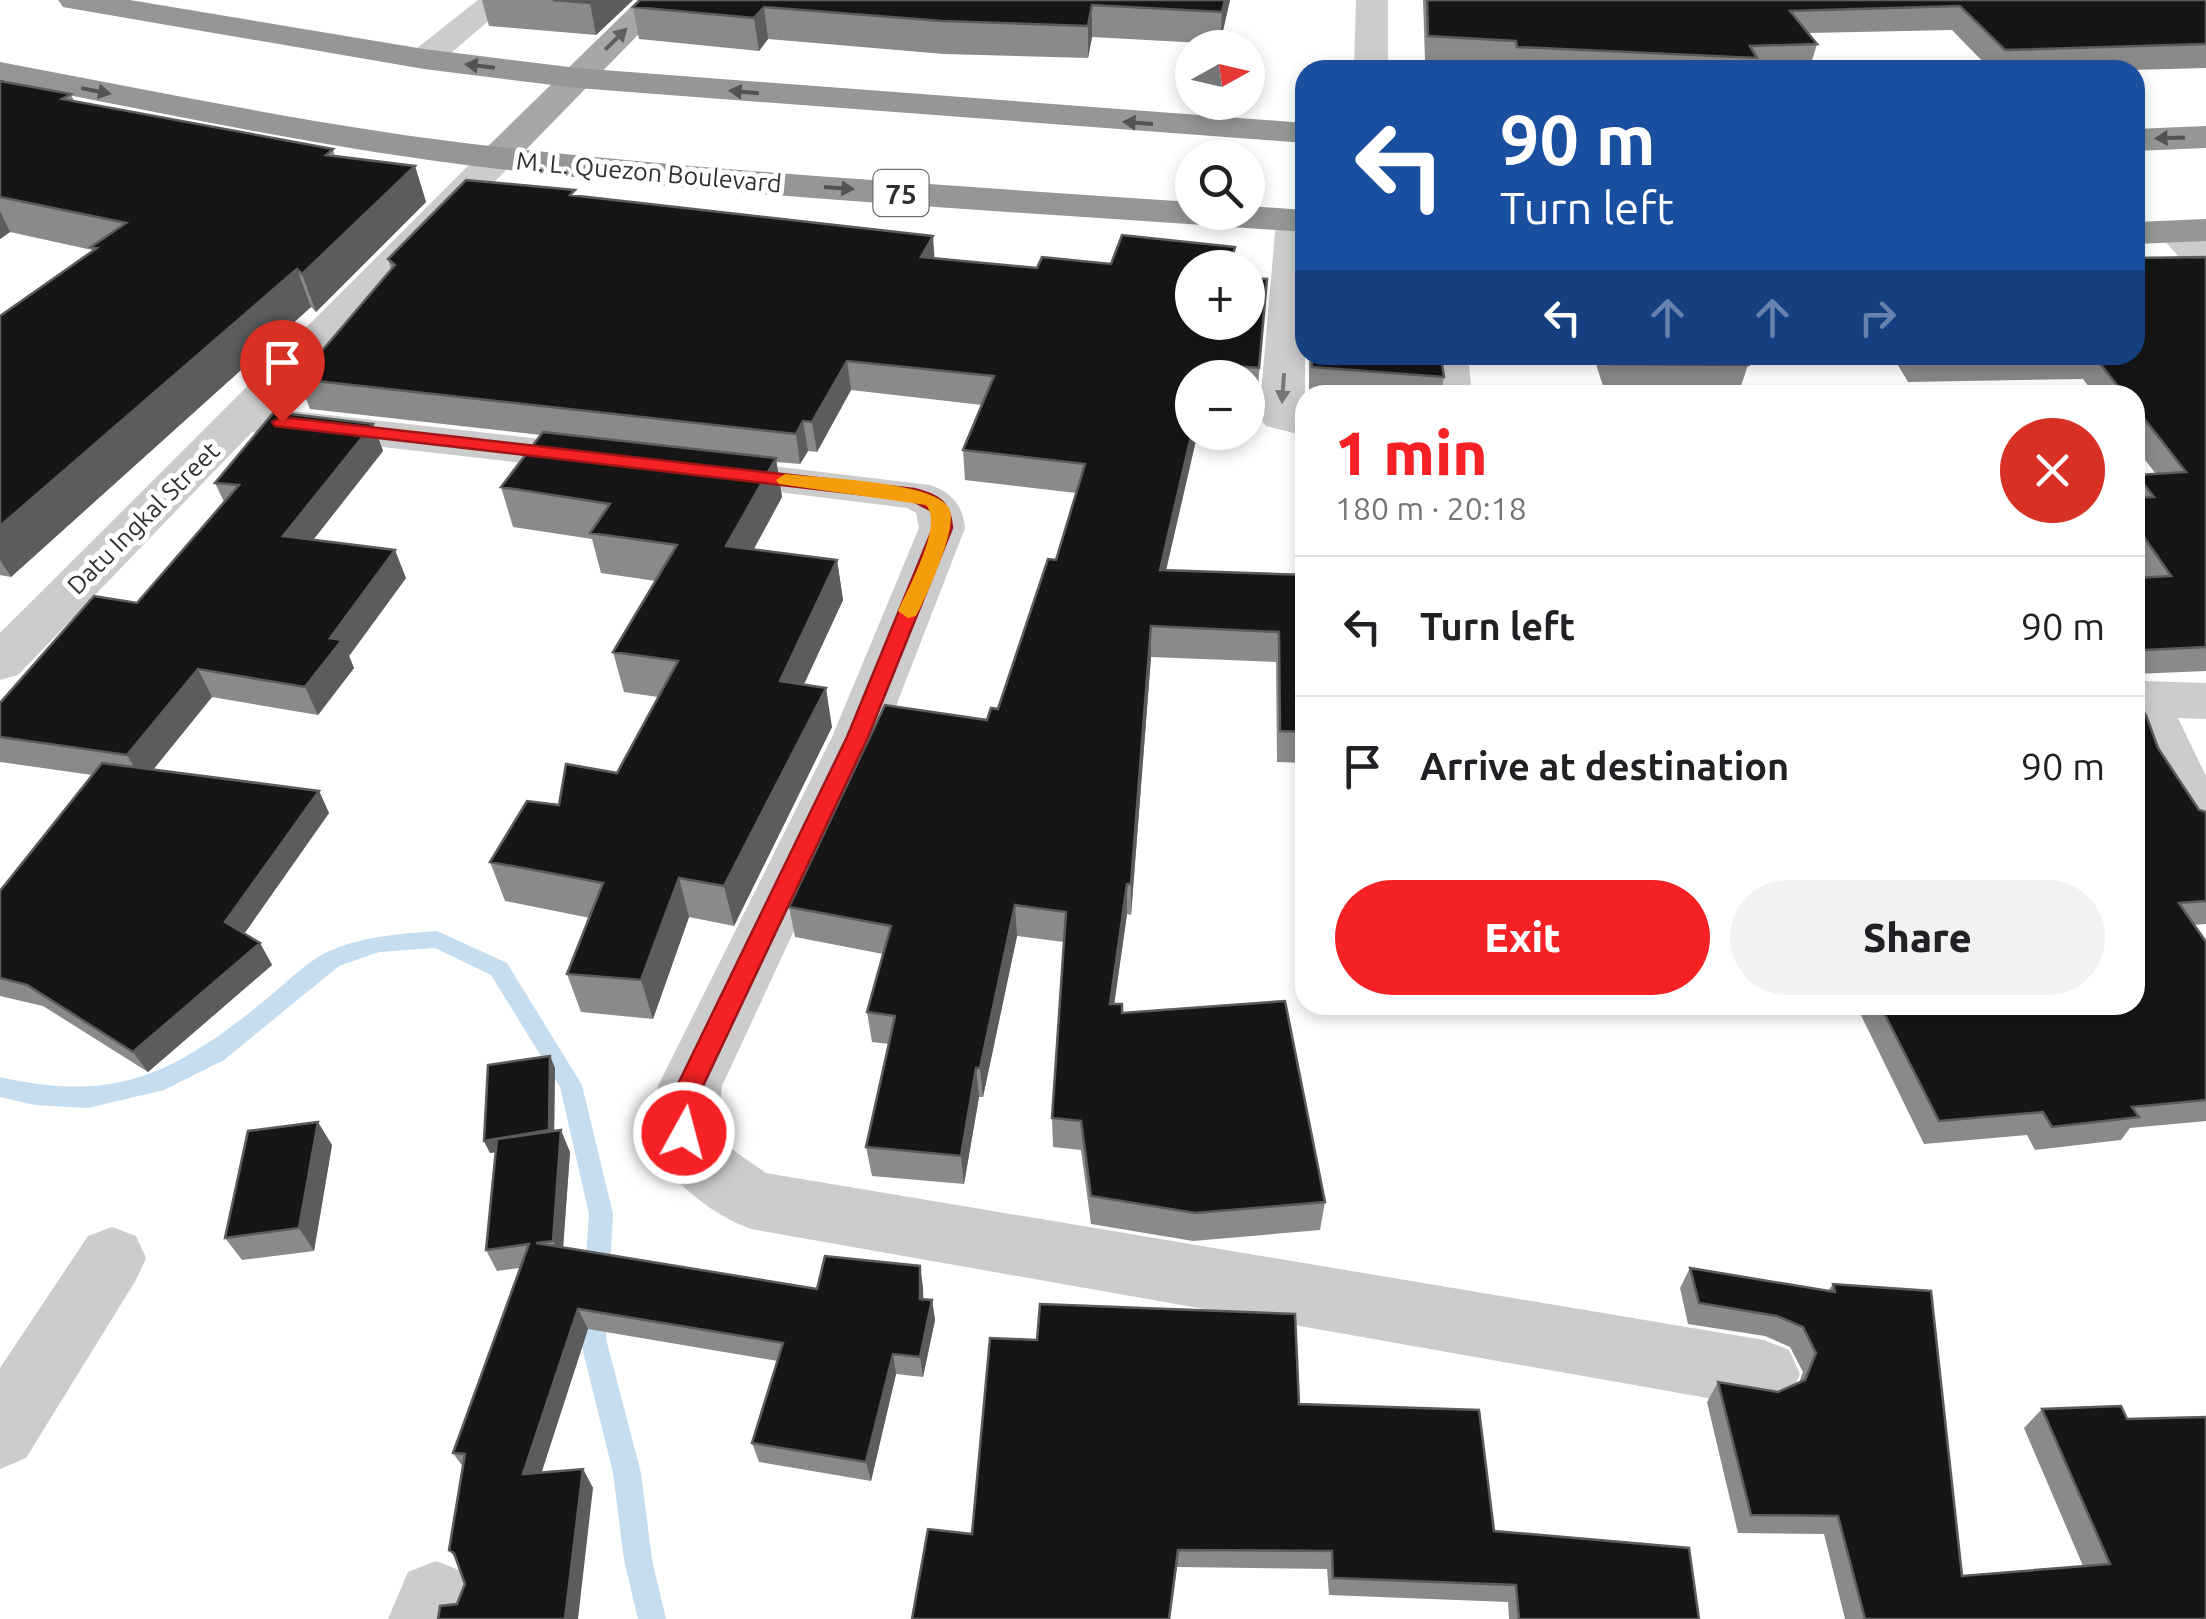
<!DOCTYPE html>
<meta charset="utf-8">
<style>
:root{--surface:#fff;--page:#f2f2f2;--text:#202124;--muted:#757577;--line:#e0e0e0;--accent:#f62124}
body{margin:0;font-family:Ubuntu,sans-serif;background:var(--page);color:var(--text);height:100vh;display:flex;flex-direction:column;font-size:38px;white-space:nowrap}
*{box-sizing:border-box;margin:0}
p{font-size:32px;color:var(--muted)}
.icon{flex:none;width:55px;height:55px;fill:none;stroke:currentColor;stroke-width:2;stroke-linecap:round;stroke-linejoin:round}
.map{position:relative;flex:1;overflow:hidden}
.details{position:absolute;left:1295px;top:385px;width:850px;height:630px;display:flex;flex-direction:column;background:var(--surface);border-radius:30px;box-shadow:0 5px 15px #0003}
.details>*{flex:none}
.top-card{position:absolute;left:1295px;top:60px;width:850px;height:305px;border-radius:30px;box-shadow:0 5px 15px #0003;background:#1a4fa0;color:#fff;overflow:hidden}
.needle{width:65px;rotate:82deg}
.fabs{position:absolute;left:1175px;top:30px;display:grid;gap:20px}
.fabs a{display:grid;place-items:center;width:90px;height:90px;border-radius:50%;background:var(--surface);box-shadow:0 5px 15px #0003;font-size:50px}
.pin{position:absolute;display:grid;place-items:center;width:85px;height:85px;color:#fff;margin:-102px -42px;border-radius:50% 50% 50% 0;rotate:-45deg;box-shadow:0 0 10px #0007}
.pin .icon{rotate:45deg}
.me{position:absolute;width:110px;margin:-55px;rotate:7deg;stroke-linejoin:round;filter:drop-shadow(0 0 8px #0008)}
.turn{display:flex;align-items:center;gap:35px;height:210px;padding:0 40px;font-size:45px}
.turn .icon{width:130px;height:130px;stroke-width:2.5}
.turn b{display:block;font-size:70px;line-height:85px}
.lanes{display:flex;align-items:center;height:95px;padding:0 40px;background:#0003;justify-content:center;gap:50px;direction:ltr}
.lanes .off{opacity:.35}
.round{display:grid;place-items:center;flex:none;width:105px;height:105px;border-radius:52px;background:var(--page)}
.headline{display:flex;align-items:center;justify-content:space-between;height:170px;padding:0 40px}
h1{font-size:60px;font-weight:800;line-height:75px;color:var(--accent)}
.primary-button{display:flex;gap:20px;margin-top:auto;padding:20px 40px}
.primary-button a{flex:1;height:115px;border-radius:60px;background:var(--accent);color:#fff;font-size:40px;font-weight:800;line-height:115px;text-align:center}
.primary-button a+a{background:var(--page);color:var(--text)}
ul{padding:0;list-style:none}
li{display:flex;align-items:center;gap:30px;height:140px;padding:0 40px;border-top:2px solid var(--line)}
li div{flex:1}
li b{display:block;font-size:38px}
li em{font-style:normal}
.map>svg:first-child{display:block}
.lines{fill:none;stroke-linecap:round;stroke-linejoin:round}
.stream{fill:#c6ddef;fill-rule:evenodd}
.minor{fill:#ccc;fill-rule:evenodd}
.major{fill:#a7a7a7;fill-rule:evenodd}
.highway{fill:#969696;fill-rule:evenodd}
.wall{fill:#8a8a8a}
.shaded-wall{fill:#5c5c5c}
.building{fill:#161616;stroke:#5c5c5c;stroke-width:2.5}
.oneway{fill:#5f5f5f}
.oneway2{fill:#535353}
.oneway3{fill:#767676}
.route{fill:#f62124;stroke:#a01517;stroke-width:2.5}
.slow{fill:#f59e0b}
.labels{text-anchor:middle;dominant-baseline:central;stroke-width:10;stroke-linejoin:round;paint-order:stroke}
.far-street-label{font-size:25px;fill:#2f2f2f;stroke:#fff}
.shield{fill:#fff;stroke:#6d6d6d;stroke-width:2.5}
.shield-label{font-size:28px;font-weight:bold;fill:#2f2f2f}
</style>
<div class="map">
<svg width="2206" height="1619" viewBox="0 0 2206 1619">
<rect width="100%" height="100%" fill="#fff"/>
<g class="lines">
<path class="stream" d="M437,931L507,963L582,1085L613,1214L606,1339L641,1473L652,1560L666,1619H638L624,1560L613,1473L580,1339L589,1214L560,1087L491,975L435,948L379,952L339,966L224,1060L164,1090L88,1108L35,1105L0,1097V1077C113,1103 172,1075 259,1005C280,989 302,965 325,953C360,936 399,934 437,931Z"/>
<path class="minor" d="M478,0H513L436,66H412L408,59L412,52Z
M1356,0H1388V70H1354Z
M497,147L510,150L515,158L510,166L275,409L602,446L618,450L624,459L618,468L602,472L252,432L18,675L0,680V633L484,150Z
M1295,210L1305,212V436L1266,426L1259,417L1276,221L1282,213Z
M2176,221L2189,224L2206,241V276L2192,272L2157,232L2163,224Z
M1426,355H1468L1472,395H1430Z
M707,458L930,485C951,492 963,505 965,528L884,737L722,1086C715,1146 718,1139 766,1173L1764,1340L1789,1350L1800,1374L1789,1398L1764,1408L751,1229C713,1215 659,1177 652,1133C650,1120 656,1100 658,1086L832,737L919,528L916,513L907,508L691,481L685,471L691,461Z
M2144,681L2206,683V719L2178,718L2206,776V838L2186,832L2146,770L2135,742V684Z
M112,1227L136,1236L146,1258L136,1280L26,1458L0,1469V1368L88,1236Z
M436,1561L464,1572L475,1600L467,1619H388L408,1572Z"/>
<path class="major" d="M638,0H672L510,166L497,169L484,166L479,158L484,150Z"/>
<path class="highway" d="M58,0H130L424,49L577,68L1305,123V143L577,88L424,69L74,9L63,7Z
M0,62C166,93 332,129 499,147C730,173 961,186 1192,202V212H1248V206L1305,210V232C1036,213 767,199 499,169C331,150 165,113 0,82Z
M2206,126V148L2135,151V129Z
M2206,219V241L2135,244V222Z"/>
</g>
<path class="wall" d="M482,0H633L596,35L489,26Z
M1230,0L1220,44L1092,37L1088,58L944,54L768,39L759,51L639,39L633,7Z
M1423,0H2206V68L2130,70H1991L1952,30L1809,33L1817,44L1810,67L1754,70H1513L1512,65L1425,60Z
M0,81L71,94L74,101L333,149L335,156L415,166L426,202L316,312L311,307L11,577L0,575V316L93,251L92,250L10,232L0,239Z
M576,196L935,259L1192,322L1267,279L1257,398L1248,397V378H1192V432H1211L1209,441L1196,440L1166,570L1305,575V763L1277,762L1276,662L1151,657L1131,915L1127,914L1114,1004L1325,1202L1320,1230L1193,1241L1091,1224L1081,1150L1053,1147L1052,1118L1064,942L1017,936L983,1097H979L964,1184L872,1176L866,1147L889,1044L872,1042L867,1012L883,954L795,937L789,907L998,709L1056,560L1076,493L965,480L963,450L982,405L851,390L817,452L808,451L800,464L776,462L782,497L754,549L837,560L843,600L804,684L832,727L734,926L689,917L653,1019L581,1012L567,974L590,918L505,901L490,862L559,805L617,773L658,697L624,692L613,652L656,581L601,573L592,539L513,527L501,487L541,435L310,409L298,379L391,269L388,259Z
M2206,257V671L2135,674V578H2142L2135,567V479L2137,475L2156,474L2135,447V395H2095L2083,379L1908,382L1892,355H2135Z
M1309,355H1431L1432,361L1444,377L1441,395H1309Z
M1593,355H1743L1748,365L1740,389H1604Z
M373,424L383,451L313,540L406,578L349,656L354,668L318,715L212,697L153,770L319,791L329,813L244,934L260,943L272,965L148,1072L43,1006L0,996V891L92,775L0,762V703L137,603L224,502L215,483Z
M2158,748L2199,810L2206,812V924L2194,925L2206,942V1121L2130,1128L2121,1140L2035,1150L2027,1135L1924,1144L1856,1005H2135Z
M550,1056L555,1068L554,1131L570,1152L563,1248L817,1289L920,1266L923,1300H932L935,1320L923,1377L896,1374L871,1481L759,1462L752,1443L778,1361L588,1329L541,1473L583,1469L593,1488L457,1604L465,1584L457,1560L449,1550L463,1467L453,1453L520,1268L497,1271L486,1250L496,1152L490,1153L484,1141Z
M332,1145L314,1251L242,1260L225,1238Z
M1690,1268L1828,1291L1833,1284L1962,1576L2083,1566L2024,1428L2042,1409L2127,1419L2206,1619H1845L1824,1534L1738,1533L1707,1402L1718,1382L1778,1392L1799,1383L1803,1372L1790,1347L1765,1336L1688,1324L1680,1288Z
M1299,1404L1494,1531L1699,1619H1509L1508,1602L1329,1595L1327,1569L1177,1567L1170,1619H912L972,1534Z"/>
<path class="shaded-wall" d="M593,0H633L596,35L590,3Z
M1225,0H1230L1220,44L1222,12Z
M1092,5V37L1088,58V26Z
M764,7L768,39L759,51L754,18Z
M415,166L426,202L316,312L302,274Z
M0,211L10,232L0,239Z
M933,236L935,265L921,257Z
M1235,247L1234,268H1229Z
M297,269L311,307L11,577L0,560V526Z
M847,361L851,390L817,452L812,422Z
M803,421L808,451L800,464L796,434Z
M373,424L383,451L295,563L283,536Z
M1192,432H1196V440L1159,601L1160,570Z
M776,458L782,497L734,585L726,546Z
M395,550L406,578L349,656L354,668L318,715L305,687L330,638Z
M837,560L843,600L787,721L780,681Z
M1151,626V657L1131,915V884Z
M198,669L212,697L143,782L127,755Z
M826,688L832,727L734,926L724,886Z
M319,791L329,813L237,944L225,922Z
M679,878L689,917L653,1019L641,980Z
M1127,884V914L1110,1034V1004Z
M1015,905L1017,936L983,1097L980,1068Z
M260,943L272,965L148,1072L133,1052Z
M550,1056L555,1068L554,1142L490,1153L484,1141Z
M976,1068L979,1097L964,1184L961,1156Z
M318,1122L332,1145L314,1251L299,1228Z
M561,1130L570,1152L562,1262L553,1241Z
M920,1266L923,1287L924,1320L920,1299Z
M932,1300L935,1320L923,1377L920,1357Z
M578,1309L588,1329L535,1493L523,1474Z
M893,1354L896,1374L871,1481L866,1462Z
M583,1469L593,1488L578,1619H565Z"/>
<path class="building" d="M553,0H593L590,3Z
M640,0H1225L1222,12L1092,5L1088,26L942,21L764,7L754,18L633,7Z
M1427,0H2206V44L2005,50L1960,6L1790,11L1817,44L1750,46L1757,58L1517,47L1516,41L1428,36Z
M0,81L71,94L62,99L333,149L326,155L415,166L302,274L297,269L0,526V316L97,248L91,247L126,223L0,197Z
M466,180L575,190L570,195L933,236L921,257L1037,268L1042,257L1111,264L1122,235L1235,247L1229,268H1192V322H1248V278L1267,279L1259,368L1222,365L1219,378H1192V432L1160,570L1305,575V732L1280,731L1279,632L1151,626L1131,884H1127L1110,1004H1122V1013L1285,1001L1325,1202L1195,1213L1091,1196L1081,1121L1052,1118L1066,912L1015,905L980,1068H976L961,1156L866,1147L895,1016L867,1012L891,926L789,907L885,705L987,720L991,708L998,709L1048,559L1056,560L1085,464L963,450L994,376L847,361L812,422L803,421L796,434L298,379L395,265L388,259Z
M2206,257V647L2145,650L2135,636V578L2171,576L2135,524V497H2154L2137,475L2186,472L2135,407V395H2125L2094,356L1918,359L1915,355H2135V258Z
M1312,355H1431L1432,361L1442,364L1444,377L1312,367Z
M1606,355H1743L1748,365L1610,364Z
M274,412L373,424L283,536L395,550L330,638L342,640L305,687L198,669L127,755L0,737V703L94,596L137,603L239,485L215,483Z
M543,432L776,458L726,546L837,560L780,681L826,688L822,696L724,886L679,878L641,980L567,974L603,883L490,862L527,801L559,805L566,764L617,773L678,661L613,652L677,545L590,533L610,504L501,487Z
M2135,700L2146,715L2158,748L2199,810L2206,812V901L2179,903L2206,942V1100L2132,1107L2139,1117L2052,1127L2043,1112L1939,1121L1880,1005H2135Z
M102,763L319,791L225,922L260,943L133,1052L27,985L0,978V891Z
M550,1056L549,1130L484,1141L488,1065Z
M318,1122L299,1228L225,1238L248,1131Z
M561,1130L553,1241L536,1243L817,1289L825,1256L920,1266V1299L932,1300L920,1357L893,1354L866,1462L752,1443L783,1343L578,1309L523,1474L583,1469L565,1619H438L440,1606L457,1604L465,1584L454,1553L449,1550L465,1454L453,1453L529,1244L486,1250L497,1139Z
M1690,1268L1835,1292L1833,1284L1931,1291L1962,1576L2110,1564L2042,1409L2121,1406L2127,1419L2206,1417V1619H1865L1838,1516L1751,1515L1718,1382L1778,1392L1805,1380L1816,1353L1803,1327L1777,1316L1699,1303Z
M1040,1304L1295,1314L1299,1404L1479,1410L1494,1531L1689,1548L1699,1619H1519L1516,1585L1333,1578L1332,1551L1178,1550L1169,1619H912L928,1529L972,1534L990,1338L1037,1340Z"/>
<defs><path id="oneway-solid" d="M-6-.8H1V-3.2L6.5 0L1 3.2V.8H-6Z" transform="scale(2.5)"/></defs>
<use class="oneway" href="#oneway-solid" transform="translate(616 39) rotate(-45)"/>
<g class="oneway2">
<use href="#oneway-solid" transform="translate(480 66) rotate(-173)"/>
<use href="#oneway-solid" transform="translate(96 91) rotate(11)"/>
<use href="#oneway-solid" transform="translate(744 92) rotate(-175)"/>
<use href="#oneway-solid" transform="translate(1138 123) rotate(-176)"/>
<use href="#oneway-solid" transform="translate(2170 138) rotate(178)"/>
<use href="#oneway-solid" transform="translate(839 188) rotate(4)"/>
</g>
<use class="oneway3" href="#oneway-solid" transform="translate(1283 388) rotate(94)"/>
<path class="route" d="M282,417L914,489C939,495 950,502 952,528L868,737L703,1086L694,1141L684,1145L675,1141L671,1133L677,1086L847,737L933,528L932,511L911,500L275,426L272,422Z"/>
<path class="slow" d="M785,474C817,478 934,481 949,508C959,526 926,597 916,616L908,618L898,611C908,588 944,525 926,505L779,484L776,480Z"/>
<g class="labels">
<g class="far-street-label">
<text transform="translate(649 172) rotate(5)">M. L. Quezon Boulevard</text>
<text transform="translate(143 518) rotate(-45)">Datu Ingkal Street</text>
</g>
<rect class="shield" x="873.5" y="170" width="55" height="46" rx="8"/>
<g class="shield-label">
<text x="901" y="193">75</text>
</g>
</g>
</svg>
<div class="fabs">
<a><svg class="needle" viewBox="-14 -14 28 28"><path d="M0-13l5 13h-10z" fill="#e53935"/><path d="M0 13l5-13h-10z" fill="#757577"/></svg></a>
<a><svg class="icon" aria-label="search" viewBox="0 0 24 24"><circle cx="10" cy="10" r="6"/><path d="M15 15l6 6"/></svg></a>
<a>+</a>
<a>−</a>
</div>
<div class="pin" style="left:282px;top:422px;background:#d93025"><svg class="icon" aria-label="arrive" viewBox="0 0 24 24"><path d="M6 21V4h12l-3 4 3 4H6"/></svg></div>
<svg class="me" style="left:684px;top:1133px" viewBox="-20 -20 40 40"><circle r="17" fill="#f62124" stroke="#fff" stroke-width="3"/><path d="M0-11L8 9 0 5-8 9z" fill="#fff"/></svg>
<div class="top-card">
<div class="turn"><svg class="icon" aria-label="left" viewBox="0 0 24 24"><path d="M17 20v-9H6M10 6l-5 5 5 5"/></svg><div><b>90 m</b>Turn left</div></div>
<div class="lanes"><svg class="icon" aria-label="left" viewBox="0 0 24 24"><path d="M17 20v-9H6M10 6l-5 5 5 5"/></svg><svg class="icon off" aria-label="ahead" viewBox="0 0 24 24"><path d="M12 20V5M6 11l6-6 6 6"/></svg><svg class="icon off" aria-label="ahead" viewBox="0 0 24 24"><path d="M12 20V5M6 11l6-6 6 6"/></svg><svg class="icon off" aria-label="right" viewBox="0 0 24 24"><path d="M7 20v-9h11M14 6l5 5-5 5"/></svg></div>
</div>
<section class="details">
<div class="headline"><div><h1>1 min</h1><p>180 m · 20:18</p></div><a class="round" style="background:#d93025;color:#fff"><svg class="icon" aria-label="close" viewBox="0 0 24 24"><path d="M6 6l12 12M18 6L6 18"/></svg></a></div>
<ul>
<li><svg class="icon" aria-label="left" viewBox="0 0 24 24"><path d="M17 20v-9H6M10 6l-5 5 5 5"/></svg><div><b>Turn left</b></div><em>90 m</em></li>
<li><svg class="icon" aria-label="arrive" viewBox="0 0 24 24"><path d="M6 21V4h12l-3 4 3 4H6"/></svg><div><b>Arrive at destination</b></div><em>90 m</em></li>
</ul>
<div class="primary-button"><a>Exit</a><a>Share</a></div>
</section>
</div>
